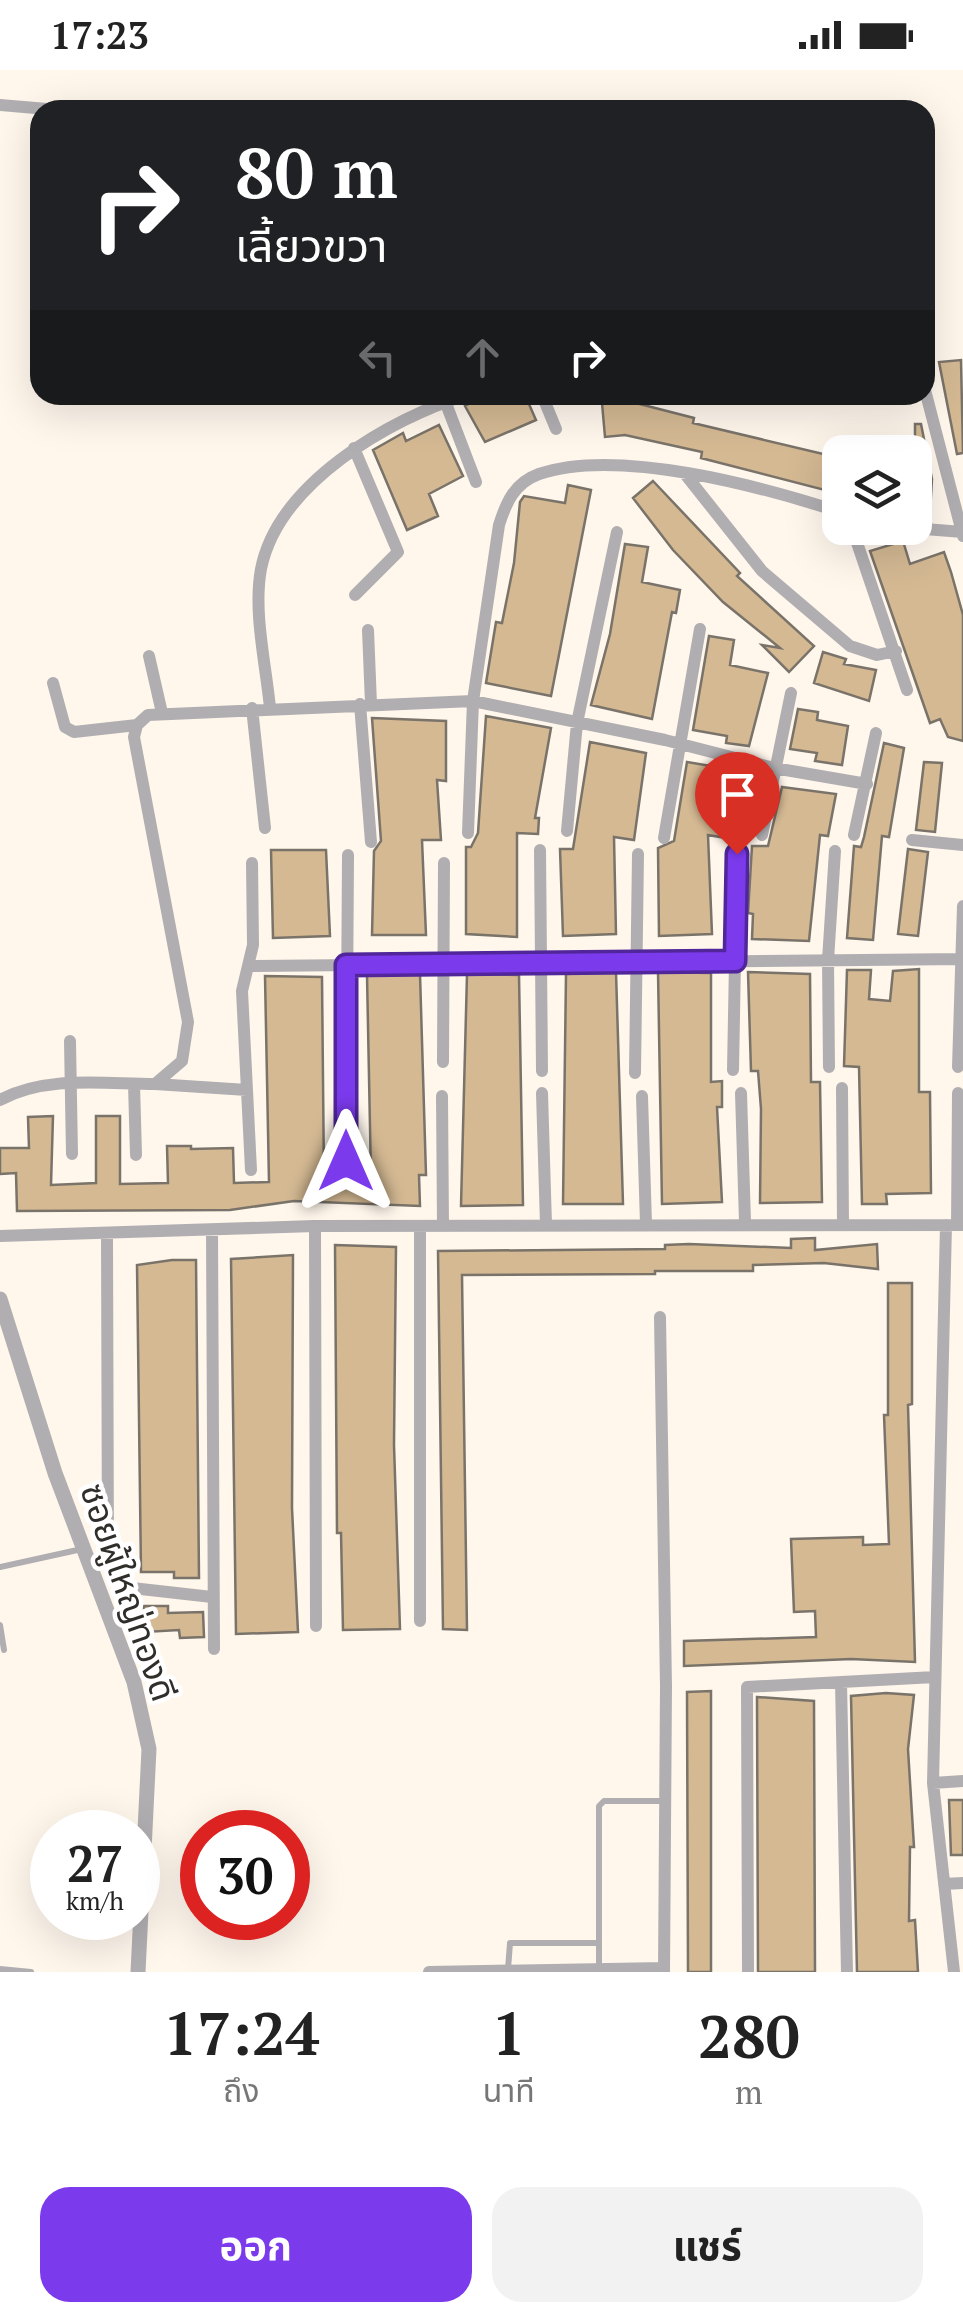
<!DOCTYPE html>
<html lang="th">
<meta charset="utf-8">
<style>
:root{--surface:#fff;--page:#f2f2f2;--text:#222;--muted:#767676;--accent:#7c3aed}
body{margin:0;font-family:"PT Serif","Noto Sans Thai",serif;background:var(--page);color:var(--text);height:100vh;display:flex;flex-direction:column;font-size:38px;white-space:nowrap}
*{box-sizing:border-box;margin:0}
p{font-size:32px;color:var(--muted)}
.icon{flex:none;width:55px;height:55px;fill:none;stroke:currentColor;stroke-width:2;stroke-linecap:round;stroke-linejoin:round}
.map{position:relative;height:1902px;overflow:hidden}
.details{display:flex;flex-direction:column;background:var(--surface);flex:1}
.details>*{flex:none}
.hud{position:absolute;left:30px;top:30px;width:905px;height:305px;border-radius:30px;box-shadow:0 10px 40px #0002;background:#202124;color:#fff;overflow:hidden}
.controls{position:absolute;left:822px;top:365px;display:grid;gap:20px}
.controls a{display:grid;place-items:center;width:110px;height:110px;border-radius:20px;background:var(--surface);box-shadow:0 10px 40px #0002;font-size:50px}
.speed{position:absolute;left:30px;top:1740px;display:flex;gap:20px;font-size:50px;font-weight:700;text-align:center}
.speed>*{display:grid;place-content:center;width:130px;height:130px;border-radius:50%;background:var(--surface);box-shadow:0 10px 40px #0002;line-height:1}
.speed small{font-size:25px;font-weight:400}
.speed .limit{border:15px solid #d22;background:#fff;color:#111}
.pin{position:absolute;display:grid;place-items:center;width:85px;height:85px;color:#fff;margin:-102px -42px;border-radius:50% 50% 50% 0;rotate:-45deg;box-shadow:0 0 10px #0007}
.pin .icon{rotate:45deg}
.me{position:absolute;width:110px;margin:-55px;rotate:0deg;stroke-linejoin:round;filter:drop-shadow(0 0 8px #0008)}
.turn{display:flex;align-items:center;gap:35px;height:210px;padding:0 40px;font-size:45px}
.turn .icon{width:130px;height:130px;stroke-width:2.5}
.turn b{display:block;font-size:70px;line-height:85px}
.lanes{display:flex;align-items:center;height:95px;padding:0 40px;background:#0003;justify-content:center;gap:50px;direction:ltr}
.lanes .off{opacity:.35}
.eta{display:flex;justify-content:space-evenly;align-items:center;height:170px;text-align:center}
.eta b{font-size:60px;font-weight:700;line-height:70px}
.primary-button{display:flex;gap:20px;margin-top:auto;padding:20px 40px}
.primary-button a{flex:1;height:115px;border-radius:30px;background:var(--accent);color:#fff;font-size:40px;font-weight:700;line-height:115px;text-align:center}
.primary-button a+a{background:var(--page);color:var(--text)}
.status{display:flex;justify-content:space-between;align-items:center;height:70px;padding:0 50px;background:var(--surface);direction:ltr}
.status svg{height:28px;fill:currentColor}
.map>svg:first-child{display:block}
.building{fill:#d4b993;stroke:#7a736a;stroke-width:2.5}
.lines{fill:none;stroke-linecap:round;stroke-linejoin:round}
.service{stroke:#b1aeb2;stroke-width:6}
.minor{stroke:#b1aeb2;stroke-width:12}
.tertiary{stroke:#b1aeb2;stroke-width:15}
.route-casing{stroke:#51269a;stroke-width:25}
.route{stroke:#7c3aed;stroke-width:18}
.labels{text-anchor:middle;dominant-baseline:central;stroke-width:9;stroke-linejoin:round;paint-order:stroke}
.street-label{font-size:35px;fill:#302e2a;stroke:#fff}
</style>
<div class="status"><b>17:23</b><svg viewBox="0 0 49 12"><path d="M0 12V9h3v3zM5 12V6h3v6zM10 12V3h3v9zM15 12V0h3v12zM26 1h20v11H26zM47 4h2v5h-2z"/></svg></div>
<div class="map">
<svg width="963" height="1902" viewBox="0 0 963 1902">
<rect width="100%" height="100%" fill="#fff7ec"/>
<path class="building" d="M961,290L963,383L957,384L939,292Z
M483,325H525L536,350L485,372L465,336Z
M628,331L694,348L693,353L840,388V424L701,388L702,382L625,365L605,367L602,333Z
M915,354H921L932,409L930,442L915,441Z
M439,355L463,406L429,424L438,446L407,460L373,380L403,363L406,371Z
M653,411L740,503L737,506L814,576L789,602L762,575L780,578L723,532L673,480L633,428Z
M568,415L591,420L551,626L486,613L496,552L502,553L514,493L520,432L524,426L565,433Z
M903,471L910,494L944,482L951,502L963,545V671L948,667L940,649L930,653L870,481Z
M625,474L648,477L642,512L680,520L676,543L672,542L652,649L591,635L610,564Z
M709,566L734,570L730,595L768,603L749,676L726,673L727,666L693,660Z
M823,582L846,589L844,594L876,600L869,631L814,613Z
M798,639L818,642L817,650L848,656L842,695L815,691L817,683L790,679Z
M486,646L551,658L535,748H539L538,764L517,763V867L466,864V777H471L478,763Z
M372,648L446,651V711L437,710L441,770H422L426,865H372L374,781L381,771Z
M590,672L646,683L634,770L614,767L616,864L563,866L560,779H573Z
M884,673L904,678L889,767L882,766L873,870L847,868L854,776L861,777L864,767Z
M687,692L711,696L710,704L743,711L732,769L708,765L712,864L659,866L658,778L674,771Z
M924,692L942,693L935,762L916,760Z
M782,717L836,724L828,766L820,765L809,871L752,869L753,844L748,843L752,776H768Z
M908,779L928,782L918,866L898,864Z
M271,780H326L330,866L273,868Z
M919,899V1022H930L931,1123L886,1124L887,1134H862L859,997L844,996L847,900H871L869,929L890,931L893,901Z
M616,902L623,1134H563L566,904Z
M658,902L711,903V1012L722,1011V1037H717L722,1132L662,1134Z
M748,902L810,904L811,1012H820L822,1132L760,1133L761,1039L758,1001H751Z
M420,904L426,1105H419L420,1136L294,1131L230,1140L17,1141L16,1103L0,1104V1078H29L28,1047L53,1046L51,1115L96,1113V1046H120V1114L168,1113L167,1076H191V1079L233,1078L234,1113L269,1112L265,906L322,907L324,1110L371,1108L367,905Z
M467,904L519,905L523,1135L461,1136Z
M815,1168V1180L877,1174L878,1199L824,1193L753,1195V1201H655V1204L462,1205L467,1560L443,1559L438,1181L665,1179V1175L689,1174L791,1178V1169Z
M335,1175L396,1177L394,1375L400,1559L343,1560L341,1463H337Z
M293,1185L292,1438L298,1562L236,1564L231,1189Z
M172,1190H196L199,1508H174V1502H141L137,1195Z
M888,1213H912V1334L908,1335L915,1592L851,1589L684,1596V1571L816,1567L815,1541L794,1542L791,1469L863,1467V1475L889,1474L884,1345H888Z
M144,1536H168V1543L203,1542L204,1567L180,1568L179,1560L145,1562Z
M711,1621V1902H688L687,1622Z
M886,1623L914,1625L908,1679L914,1777H910L909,1851L915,1850L918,1902H857L851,1626Z
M757,1627L814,1631L815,1902H758Z
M949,1730H963V1785H951Z"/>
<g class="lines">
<path class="service" d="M0,1497L82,1479
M0,1555L4,1580
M599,1898V1736L604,1731H664
M0,1899L31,1902
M508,1899L510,1873H599"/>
<path class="minor" d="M0,35L59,40
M925,320L963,466
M542,325L556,359
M445,331L476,412
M354,378L398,482L355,525
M685,404L762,501L850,576L877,585L896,581
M852,458L907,620
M912,458L963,462
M368,560L371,634
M149,586L162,643
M53,613L65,657L74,662L137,655
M360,634L371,772
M252,638L265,758
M270,638C266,595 253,542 261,499C278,413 390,349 466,325
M567,761L577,653L617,462
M468,763L473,631L499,455C506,433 514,413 539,404C618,377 763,417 840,442
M762,765L791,623
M854,765L876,663
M664,768L700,559
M912,770L963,775
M540,780L542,1001
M250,896L963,889
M70,971L72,1084
M443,992L444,793
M829,997L828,890L835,781
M958,997L963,836
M733,1000L737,784
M635,1003L638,784
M134,1014L136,1085
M155,1014L247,1020
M842,1018L843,1154
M542,1023L546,1155
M741,1023L745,1152
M442,1026L443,1156
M642,1026L646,1154
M0,1030C46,1005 104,1014 155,1014L182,991L188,952L134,667L137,655L148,645L473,631L665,670L774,698L867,714
M346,1091L348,785
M251,1100L242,921L253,875L252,793
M946,1155L933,1713L954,1902
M957,1155L958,1023
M315,1156L316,1556
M212,1160L214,1579
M107,1164L108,1494L123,1517L212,1527
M0,1166L315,1156L963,1155
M660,1247L666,1616L664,1902
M420,1551V1156
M841,1612L847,1902
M933,1713L963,1711
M944,1814L963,1813
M429,1902L664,1898
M748,1902L747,1617L935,1607"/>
<path class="tertiary" d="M0,1229L55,1403L134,1612L149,1679L138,1902"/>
</g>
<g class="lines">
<g class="route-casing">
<path id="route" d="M346,1091V895L735,891L737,784"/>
</g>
<use href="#route" class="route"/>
</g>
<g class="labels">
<g class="street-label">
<text transform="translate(129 1522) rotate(71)">ซอยผู้ใหญ่ทองดี</text>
</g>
</g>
</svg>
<div class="controls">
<a><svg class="icon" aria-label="layers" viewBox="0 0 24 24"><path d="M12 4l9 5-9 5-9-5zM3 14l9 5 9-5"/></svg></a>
</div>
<div class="speed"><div>27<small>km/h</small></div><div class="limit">30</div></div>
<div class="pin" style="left:737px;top:784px;background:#d93025"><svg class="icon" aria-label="arrive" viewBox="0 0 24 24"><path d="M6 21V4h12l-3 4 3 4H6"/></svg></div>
<svg class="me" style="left:346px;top:1091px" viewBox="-20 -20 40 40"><path d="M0-17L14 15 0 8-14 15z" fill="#7c3aed" stroke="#fff" stroke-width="4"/></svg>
<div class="hud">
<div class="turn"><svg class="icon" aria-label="right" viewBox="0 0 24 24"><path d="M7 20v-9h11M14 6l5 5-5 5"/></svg><div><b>80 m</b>เลี้ยวขวา</div></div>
<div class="lanes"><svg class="icon off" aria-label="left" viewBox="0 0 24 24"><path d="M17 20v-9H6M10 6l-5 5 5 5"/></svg><svg class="icon off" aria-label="ahead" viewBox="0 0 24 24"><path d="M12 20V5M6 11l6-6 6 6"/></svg><svg class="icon" aria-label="right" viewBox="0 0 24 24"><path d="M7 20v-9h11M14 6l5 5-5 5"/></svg></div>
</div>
</div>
<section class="details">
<div class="eta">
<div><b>17:24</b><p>ถึง</p></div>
<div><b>1</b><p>นาที</p></div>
<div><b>280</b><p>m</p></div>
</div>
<div class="primary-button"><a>ออก</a><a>แชร์</a></div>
</section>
